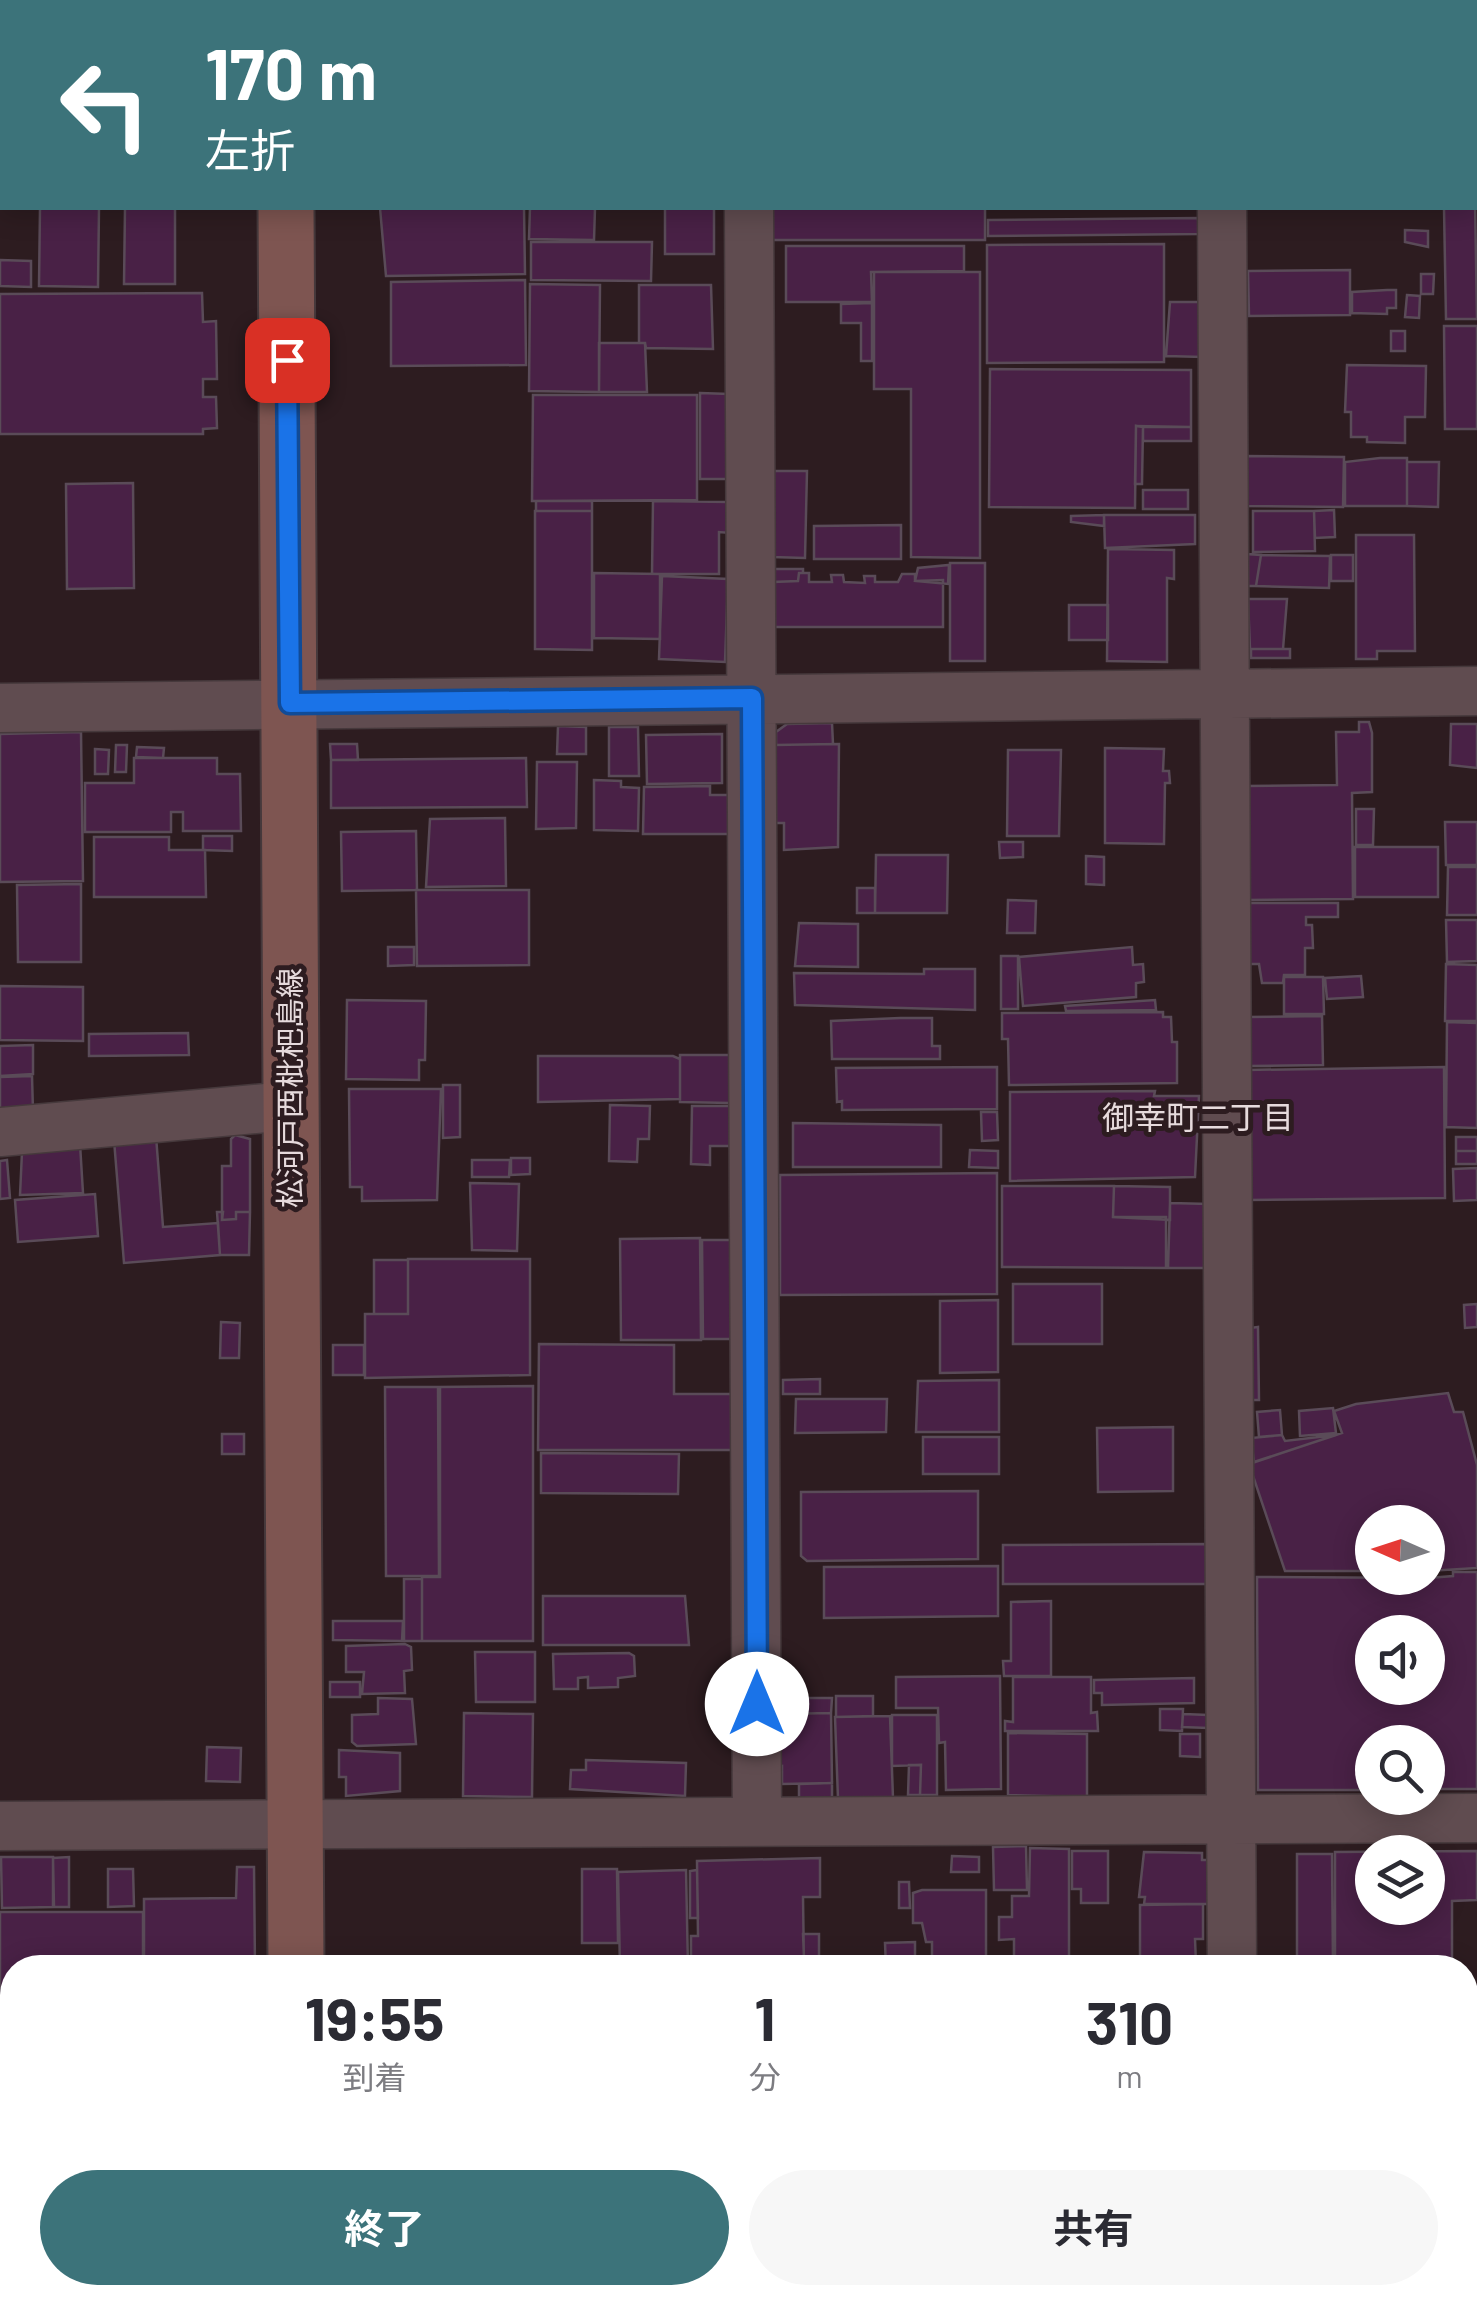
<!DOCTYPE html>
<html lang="ja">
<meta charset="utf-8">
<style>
:root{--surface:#fff;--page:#f7f7f7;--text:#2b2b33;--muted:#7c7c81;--accent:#3c737a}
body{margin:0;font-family:Barlow,"Noto Sans JP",sans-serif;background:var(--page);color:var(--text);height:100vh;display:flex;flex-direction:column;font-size:38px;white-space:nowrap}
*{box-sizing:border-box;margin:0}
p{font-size:32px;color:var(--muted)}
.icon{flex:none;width:55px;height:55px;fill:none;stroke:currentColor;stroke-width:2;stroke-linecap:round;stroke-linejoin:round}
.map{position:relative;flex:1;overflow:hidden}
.details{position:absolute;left:0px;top:1955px;width:1478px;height:350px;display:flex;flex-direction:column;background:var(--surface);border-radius:40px 40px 0 0;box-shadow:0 5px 25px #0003}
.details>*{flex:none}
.top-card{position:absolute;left:0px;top:0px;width:1478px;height:210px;box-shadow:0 5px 25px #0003;background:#3c737a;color:#fff;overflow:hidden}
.needle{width:65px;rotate:273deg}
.buttons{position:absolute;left:1355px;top:1505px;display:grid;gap:20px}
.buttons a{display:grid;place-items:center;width:90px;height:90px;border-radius:50%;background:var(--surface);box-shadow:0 5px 25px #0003;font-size:50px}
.pin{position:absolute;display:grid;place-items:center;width:85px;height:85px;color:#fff;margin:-42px;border-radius:20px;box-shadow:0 5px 15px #0006}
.me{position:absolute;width:110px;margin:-55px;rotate:0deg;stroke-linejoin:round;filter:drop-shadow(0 0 8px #0008)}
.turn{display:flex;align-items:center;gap:35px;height:210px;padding:0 40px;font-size:45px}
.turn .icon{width:130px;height:130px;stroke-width:2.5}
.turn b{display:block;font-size:70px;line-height:85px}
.eta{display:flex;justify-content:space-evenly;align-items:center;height:170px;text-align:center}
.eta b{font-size:60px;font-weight:700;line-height:70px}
.action{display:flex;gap:20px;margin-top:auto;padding:20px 40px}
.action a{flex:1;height:115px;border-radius:60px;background:var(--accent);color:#fff;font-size:40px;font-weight:700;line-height:115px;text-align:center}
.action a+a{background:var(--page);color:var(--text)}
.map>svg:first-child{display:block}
.building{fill:#492146;stroke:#5a4b58;stroke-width:2.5;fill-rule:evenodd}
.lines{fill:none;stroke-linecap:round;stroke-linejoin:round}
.minor-casing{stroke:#46393c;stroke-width:51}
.secondary-casing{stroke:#46393c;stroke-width:59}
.path{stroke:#746568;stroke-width:6;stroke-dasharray:8 8;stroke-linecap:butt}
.minor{stroke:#604c50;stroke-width:48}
.secondary{stroke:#7e5551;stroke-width:55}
.route-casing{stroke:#114b97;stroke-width:25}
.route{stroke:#1a73e8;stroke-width:18}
.labels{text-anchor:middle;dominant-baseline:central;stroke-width:10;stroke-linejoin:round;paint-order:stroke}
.street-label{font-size:30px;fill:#e6dadc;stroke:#2d1c20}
.neighbourhood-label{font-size:32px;fill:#e6dadc;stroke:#2d1c20}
</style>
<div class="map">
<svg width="1477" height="2305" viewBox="0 0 1477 2305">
<rect width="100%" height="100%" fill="#2d1c20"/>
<path class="building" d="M1475,67H1477V197H1475Z
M1475,202L1477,319H1446L1444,208H1475Z
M40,208H99L98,287L39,286Z
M125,208H175V284H124Z
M380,208H524L525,274L386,276Z
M530,208H595L594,240L529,239Z
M665,208H714V254H665Z
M771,208H985V240H770Z
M1198,218L1199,234L988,236V220Z
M1405,230L1428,231V247L1405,242Z
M531,242H652L651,281L531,280Z
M1164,244V362L987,363V245Z
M786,246H964V271L871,272L872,302H786Z
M0,260L31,261V287L0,286Z
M1350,270V315L1249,316L1248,271Z
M874,272H980V558L911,557V389H874Z
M1421,274H1434L1433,294H1421Z
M525,280L526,365L391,366V282Z
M530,284L600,285L599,392L529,391Z
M639,285H711L713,349L646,348L645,343H639Z
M1387,290H1396V308H1387V314L1352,313V292Z
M202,293L203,322L216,321L217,379H203V397H216L217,428L203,429V434H0V294Z
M1407,295L1420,296L1419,318L1405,317Z
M1170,302H1203V357L1166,356Z
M872,303V361H861V323H841V304Z
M1444,326H1477V429H1445Z
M1391,331H1405V351H1391Z
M599,343H645L647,392H599Z
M1347,365L1426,366L1425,417H1405V443L1367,442V437H1351V412H1345Z
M990,369L1191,370V427L1136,426L1135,508L989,507Z
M700,393L729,394L730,479H700Z
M533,395H697V500L532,501Z
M1136,426L1143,427L1142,484H1135Z
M1143,427H1191V441H1143Z
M1244,456L1344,457L1343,507L1244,506Z
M1380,458H1407V506H1345V462Z
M1407,462H1439L1438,507L1407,506Z
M773,471H807L805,558L772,557Z
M133,483L134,588L67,589L66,484Z
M1143,490H1188V509H1143Z
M536,501H592V511H536Z
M653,501L730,502V533L719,532V574H652Z
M1334,510L1335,537L1315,538L1314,511Z
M535,511H592V650L535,649Z
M1253,511H1314L1315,551L1253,552Z
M1104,515H1195V544L1105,548Z
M1104,515V526L1071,522V516Z
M901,525V559H814V526Z
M1356,535H1414L1415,651H1377V659H1356Z
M1108,549L1174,550V579L1167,578V662L1107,661Z
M1246,554L1261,555L1256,586H1245Z
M1261,555L1330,556L1329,588L1256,586Z
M1331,555H1353V581H1331Z
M950,563H985V661H950Z
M949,565L948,584L915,581L918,568Z
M773,569H803V573H799L798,581L773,582Z
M594,573L660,574V639L594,638Z
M799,573H809V582H832L831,575H843L844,582L865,583L864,576H875V582H898L902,574H915V581L943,580V627H773V582L798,581Z
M662,576L728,579L725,662L659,659Z
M1248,599H1287L1283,649H1250Z
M1069,605H1108V640H1069Z
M1251,649H1290V658H1251Z
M1359,722H1369L1372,733V792L1352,793L1353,899L1246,900L1245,786L1337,785L1336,732H1359Z
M832,723L833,744L776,745V732L787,724Z
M1451,724H1477V768L1450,765Z
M558,726L586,727V754H557Z
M609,727H638L639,776H609Z
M81,732L83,881L0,882V734Z
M722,734V783L647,784L646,735Z
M330,744H357L358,760H331Z
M839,744L838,847L784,850V823H775L772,745Z
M116,745H127L126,772H115Z
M137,747L164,748L163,758L136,757Z
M1105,748L1164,749L1163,771H1169L1170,783H1165L1164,844L1105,843Z
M95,749L109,750L108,774H95Z
M1008,750H1061L1059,836H1007Z
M134,758H217V774H240L241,831H183V812H171V832H85V783H134Z
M526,758L527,807L331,808V760Z
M537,762H577L576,828L536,829Z
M594,780L621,781V787L639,788L638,831L594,830Z
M710,786V795H731V834H643L644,787Z
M1356,809H1374L1373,845H1356Z
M505,818L506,886L426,887L430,819Z
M1445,822H1477V865H1446Z
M416,831L417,890L342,891L341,832Z
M203,836H232V851L203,850Z
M94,837H169V850H205L206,897H94Z
M999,842H1023V857L1000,858Z
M1355,847H1438V897H1355Z
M876,855H948L947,913H875Z
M1086,856L1104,857V885L1086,884Z
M1448,867H1477V915H1447Z
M81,884V962H18L17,885Z
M857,888H875V913H857Z
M416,890H529V965L417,966Z
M1008,900L1036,901L1035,933H1007Z
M1246,903H1338V917H1306V925H1312L1313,948H1305V975H1284L1283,983H1262L1259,964H1246Z
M1446,920H1477V961L1447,962Z
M799,923L858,924V967L795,966Z
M388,947H414V965L388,966Z
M1132,947L1133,965L1143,964L1144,982L1136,983V997L1023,1006L1019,957Z
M1001,956H1018V1009H1001Z
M1446,964L1477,965V1021H1445Z
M924,969H975V1010L795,1005L794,973L924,974Z
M1361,976L1363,997L1327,999L1325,978Z
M1284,977H1323L1324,1014H1284Z
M0,986L83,987V1041L0,1040Z
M347,1000L426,1001L425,1060H419V1080L346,1079Z
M1155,1000L1156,1010L1066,1011L1065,1006Z
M1163,1012V1017H1171L1172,1042H1177V1083L1009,1085L1008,1039H1002V1013Z
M1322,1016L1323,1065L1247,1066V1017Z
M900,1018H932V1046H940V1059H832L831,1021Z
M1447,1022L1477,1023V1128L1446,1127Z
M188,1033L189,1055L89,1056V1034Z
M33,1045V1074L0,1076V1046Z
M680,1055H730V1103L680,1102Z
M538,1056H673L680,1059V1099L538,1102Z
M997,1067V1109L842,1110V1101L837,1102L836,1068Z
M1444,1067L1445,1198L1247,1200L1246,1070Z
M32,1076L33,1111L0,1112V1077Z
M443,1085H460V1137L443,1138Z
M349,1089H441L437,1200L362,1201V1187H350Z
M1155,1091L1154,1096H1199L1195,1177L1010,1181V1092Z
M610,1105L650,1106L649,1139H638L637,1162L609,1161Z
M692,1106H730V1146H710V1165L691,1164Z
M981,1112H997L998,1140L982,1141Z
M793,1123L941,1125V1167H793Z
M235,1135L250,1139V1212H236V1219L222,1220V1166H231V1139Z
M156,1136L163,1227L218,1223L220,1255L124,1263L114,1140Z
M1456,1137H1477V1151H1456Z
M80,1144L83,1193L20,1195L22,1152Z
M970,1150L998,1151V1168L969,1167Z
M1456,1151H1477V1164H1456Z
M511,1158H530V1174L511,1175Z
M7,1160L10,1198L0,1199V1161Z
M472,1160H510L509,1177H472Z
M1477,1168V1200L1454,1201L1453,1169Z
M997,1173V1294L780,1295V1175Z
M470,1183L519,1184L517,1251L472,1250Z
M1002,1186H1114L1113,1217H1166V1268L1002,1267Z
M1114,1186L1170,1187V1220L1113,1217Z
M95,1194L98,1236L18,1242L15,1200Z
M1170,1203L1209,1204V1268H1168Z
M217,1212H223L222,1220L236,1219V1212H250L249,1255H220Z
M700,1238L701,1340H621L620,1239Z
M702,1240H733L734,1339H703Z
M408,1259H530V1375L365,1378V1314H408Z
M374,1260H408V1314H374Z
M1013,1284H1102V1344H1013Z
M998,1300V1372L940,1373V1301Z
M1477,1304V1327L1465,1328L1464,1305Z
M221,1322L240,1323L239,1358H220Z
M1258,1327L1259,1400H1250V1328Z
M539,1344L674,1345V1394H733L732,1450H538Z
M333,1345H364V1375H333Z
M820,1379V1394H783V1380Z
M999,1380V1432H916L918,1381Z
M533,1386V1641H422V1577H440V1387Z
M385,1387H438L439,1576H386Z
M1448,1393L1454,1412H1463L1477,1465V1568L1428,1571V1522H1372V1571H1285L1249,1464L1342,1433L1334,1411L1356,1404Z
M796,1399H887L886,1432L795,1433Z
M1333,1408L1336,1433L1300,1436L1299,1411Z
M1280,1410L1282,1435L1259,1437L1257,1412Z
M1173,1427V1491L1098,1492L1097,1428Z
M222,1434H244V1454H222Z
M1282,1435L1285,1441L1336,1435L1254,1462L1251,1438Z
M923,1437H999V1474H923Z
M541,1453L679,1454L678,1494L541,1493Z
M978,1491V1559L807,1561L801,1556V1492Z
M1211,1544V1584H1003V1545Z
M998,1566V1616L824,1618V1567Z
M1453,1572H1477V1789H1428V1742H1372V1790H1258L1257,1577L1428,1578L1453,1576ZM1372,1632H1428V1688H1372Z
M404,1579H422V1641H404Z
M543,1596H685L689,1645H543Z
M1051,1601V1676H1004L1003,1661H1011V1602Z
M333,1621H403L402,1641L333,1640Z
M405,1644L411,1647L412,1670L404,1671L405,1693L362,1694L364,1672H346V1646Z
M475,1652H535V1702H476Z
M629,1653L634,1656L635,1676L618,1678V1687L588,1688V1677L578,1678V1689H554L553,1654Z
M1000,1676L1001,1789L946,1790L945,1742L939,1743L938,1708H896V1677Z
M1013,1677H1091V1713L1097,1712L1098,1731H1005V1721L1013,1722Z
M1194,1678V1703L1102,1705V1693H1094V1680Z
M330,1682H360V1697H330Z
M836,1696H873V1716L836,1717Z
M378,1698L412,1699L416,1744L357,1746L352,1742V1715L378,1714Z
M779,1698H832L831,1713L778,1714Z
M1160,1709H1183L1182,1731L1160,1730Z
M464,1713L533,1714L532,1797L463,1796Z
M831,1713L832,1783L782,1784V1766L776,1767V1714Z
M1183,1714L1208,1715V1728L1182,1727Z
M892,1715H937V1795H920L921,1765L892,1766Z
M890,1716L893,1798L838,1799L835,1717Z
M1008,1733L1087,1734V1797L1008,1795Z
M1180,1734H1200V1757L1180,1756Z
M207,1747L241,1748L240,1782L206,1781Z
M339,1750L400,1753V1791L346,1796V1777H339Z
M586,1760L686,1763L685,1796L570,1789L571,1770H586Z
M909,1765H921L920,1795H908Z
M832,1783V1798L799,1799V1784Z
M1026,1846L1027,1890H994L993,1847Z
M1030,1848L1069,1849V1968H1014V1939L999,1940V1917H1012V1896H1029Z
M1072,1851H1108V1903H1081V1889H1072Z
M1477,1851V1900L1452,1901V1968H1335V1852ZM1372,1852H1428V1908H1372Z
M1144,1852L1202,1853V1860H1214L1213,1904H1144L1145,1897H1139Z
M1297,1854H1332L1333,1968H1297Z
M952,1856L979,1857V1872H951Z
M1,1857H53V1907L2,1908Z
M69,1857V1907H54L53,1858Z
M820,1858V1897H803L804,1968H691V1936H698L697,1861Z
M237,1867H254L255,1968H144V1899L236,1898Z
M108,1869H133L134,1906L108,1907Z
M582,1869H617L618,1943H582Z
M686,1870L688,1968H620L618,1872Z
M697,1870L698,1918H690V1871Z
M899,1882H909L910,1908H899Z
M922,1890H986V1968H932V1942H926L922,1923H913V1893Z
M1203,1904V1939H1195L1196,1964L1140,1965V1905Z
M0,1912H143V1968H12V2003L0,2002Z
M803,1934H819V1958H804Z
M915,1942V1968H886L885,1943Z
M830,2292H919L912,2305H854L838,2297L834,2305H823Z
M924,2292H974L968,2305H918Z
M976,2292H1034L1028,2305H986L973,2298Z
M1083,2292H1215L1209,2302H1083Z
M1299,2292H1334V2305H1299Z
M1337,2292H1453V2305H1337Z"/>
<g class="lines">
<g class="minor-casing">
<path id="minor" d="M748,0V2
M1220,0V2
M118,2L120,0
M0,176L2,173
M749,208L757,1821
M1222,208L1232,1968
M0,708L1477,691
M0,1132L288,1106
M0,1826L1477,1818
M0,2169L12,2171
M687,2292L714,2305
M1234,2292V2305"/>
</g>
<g class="secondary-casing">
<path id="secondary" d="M284,0V2
M286,208L296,1968
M302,2292V2305"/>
</g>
<path class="path" d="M0,2254L12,2256
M183,2292L243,2305"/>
<use href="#minor" class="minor"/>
<use href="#secondary" class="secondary"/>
</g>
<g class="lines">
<g class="route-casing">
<path id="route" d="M287,360L290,703L752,698L757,1704"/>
</g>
<use href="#route" class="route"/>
</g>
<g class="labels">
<g class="street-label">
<text transform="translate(289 1088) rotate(-90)">松河戸西枇杷島線</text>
</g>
<g class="neighbourhood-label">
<text x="1198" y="1116">御幸町二丁目</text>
</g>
</g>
</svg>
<div class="buttons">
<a><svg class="needle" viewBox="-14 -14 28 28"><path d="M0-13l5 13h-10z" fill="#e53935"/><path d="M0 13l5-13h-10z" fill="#7c7c81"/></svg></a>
<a><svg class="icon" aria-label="sound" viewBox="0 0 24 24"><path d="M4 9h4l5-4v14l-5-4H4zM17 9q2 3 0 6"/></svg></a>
<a><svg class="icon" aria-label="search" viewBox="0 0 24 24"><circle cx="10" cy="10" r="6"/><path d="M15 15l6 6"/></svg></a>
<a><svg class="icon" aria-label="layers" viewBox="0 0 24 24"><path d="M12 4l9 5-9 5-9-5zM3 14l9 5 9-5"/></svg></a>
</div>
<div class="pin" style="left:287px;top:360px;background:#d93025"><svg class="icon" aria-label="arrive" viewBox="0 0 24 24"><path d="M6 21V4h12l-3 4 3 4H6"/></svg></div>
<svg class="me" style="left:757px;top:1704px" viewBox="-20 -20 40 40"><circle r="19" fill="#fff"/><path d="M0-13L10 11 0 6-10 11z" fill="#1a73e8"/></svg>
<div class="top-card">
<div class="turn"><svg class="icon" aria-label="left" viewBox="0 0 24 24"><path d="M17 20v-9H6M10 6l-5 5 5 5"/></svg><div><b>170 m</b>左折</div></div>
</div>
<section class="details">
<div class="eta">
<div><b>19:55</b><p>到着</p></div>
<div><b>1</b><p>分</p></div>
<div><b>310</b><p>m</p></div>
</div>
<div class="action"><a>終了</a><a>共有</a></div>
</section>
</div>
